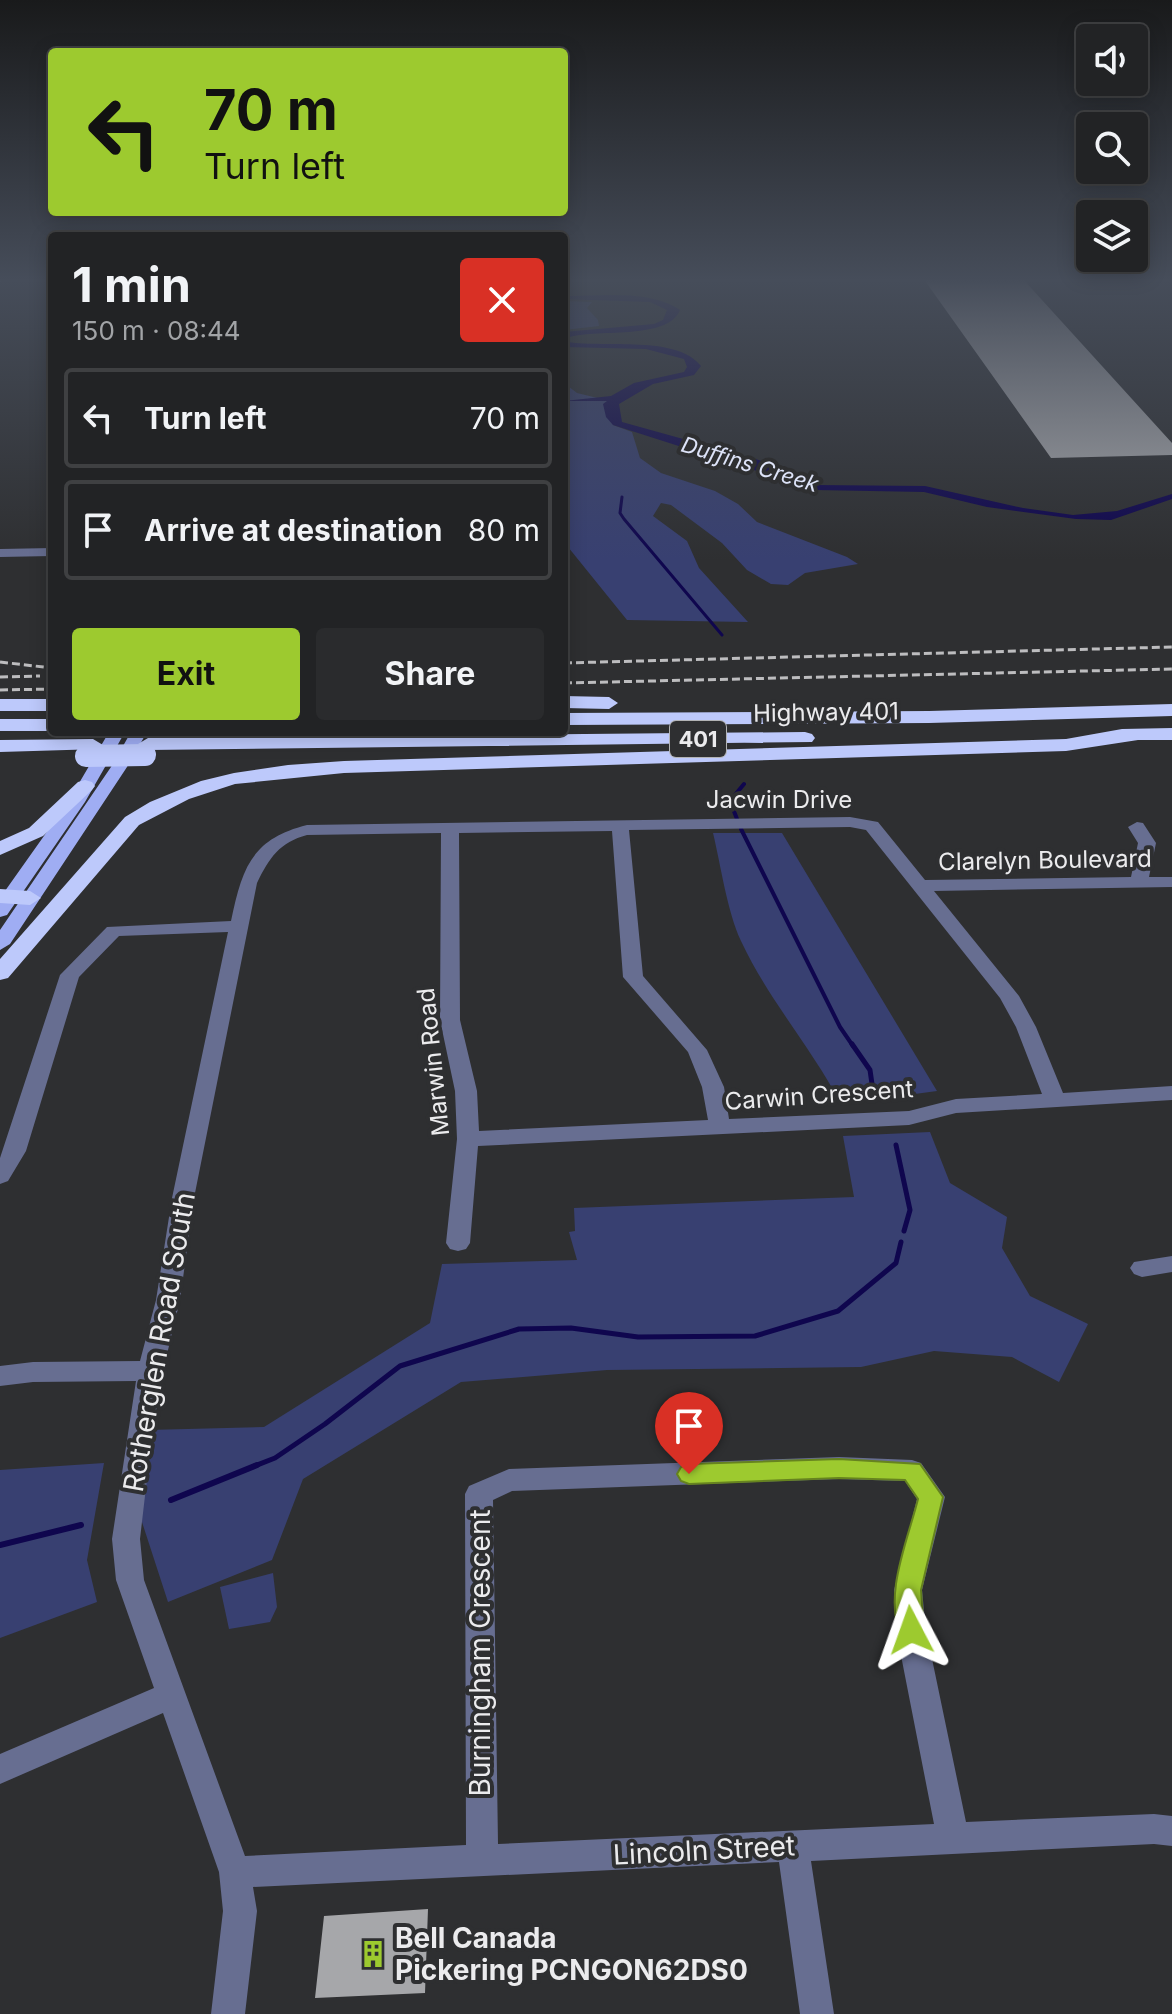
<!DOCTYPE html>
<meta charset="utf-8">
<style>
:root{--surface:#222325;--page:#2a2b2d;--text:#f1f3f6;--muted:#a2a4a7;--line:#3f4042;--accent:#9dca2f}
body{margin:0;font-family:Inter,sans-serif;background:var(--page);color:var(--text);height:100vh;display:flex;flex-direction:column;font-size:30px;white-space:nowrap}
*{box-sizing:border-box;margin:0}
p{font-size:26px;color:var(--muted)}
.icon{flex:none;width:44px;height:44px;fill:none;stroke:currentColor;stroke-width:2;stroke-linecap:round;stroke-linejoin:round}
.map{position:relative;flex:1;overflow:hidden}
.side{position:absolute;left:48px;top:232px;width:520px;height:504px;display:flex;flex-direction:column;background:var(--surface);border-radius:8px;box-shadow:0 4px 20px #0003,0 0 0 2px var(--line)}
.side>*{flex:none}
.guide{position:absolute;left:48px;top:48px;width:520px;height:168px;border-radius:8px;box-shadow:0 4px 20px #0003,0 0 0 2px var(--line);background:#9dca2f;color:#111;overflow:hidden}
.controls{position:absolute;left:1076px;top:24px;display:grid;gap:16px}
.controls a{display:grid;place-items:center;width:72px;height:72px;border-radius:8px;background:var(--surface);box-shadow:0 4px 20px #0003,0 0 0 2px var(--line);font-size:40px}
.pin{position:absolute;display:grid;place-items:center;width:68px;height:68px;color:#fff;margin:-82px -34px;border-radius:50% 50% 50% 0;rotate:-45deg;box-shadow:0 0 8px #0007}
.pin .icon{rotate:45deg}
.me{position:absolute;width:88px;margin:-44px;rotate:356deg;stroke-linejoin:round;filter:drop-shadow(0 0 6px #0008)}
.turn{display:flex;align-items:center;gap:28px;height:168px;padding:0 24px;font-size:36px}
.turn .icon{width:104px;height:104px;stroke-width:2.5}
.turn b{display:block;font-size:56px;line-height:68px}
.round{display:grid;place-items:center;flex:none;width:84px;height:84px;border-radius:8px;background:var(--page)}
.head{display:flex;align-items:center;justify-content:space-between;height:136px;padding:0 24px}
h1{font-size:48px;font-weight:700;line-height:60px}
.primary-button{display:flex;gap:16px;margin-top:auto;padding:16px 24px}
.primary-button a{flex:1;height:92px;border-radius:8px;background:var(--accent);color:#111;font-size:32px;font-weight:700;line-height:92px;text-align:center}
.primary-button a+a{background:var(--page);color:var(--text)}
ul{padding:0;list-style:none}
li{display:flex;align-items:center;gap:24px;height:100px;margin:0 16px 12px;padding:0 8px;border:4px solid var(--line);border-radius:8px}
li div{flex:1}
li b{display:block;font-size:30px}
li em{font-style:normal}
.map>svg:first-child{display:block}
.green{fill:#384071}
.water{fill:#0f064e}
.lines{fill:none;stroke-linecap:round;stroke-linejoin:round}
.stream-far3{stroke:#0f064e;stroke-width:3}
.stream-far2{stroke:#0f064e;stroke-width:4}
.stream-far1{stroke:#0f064e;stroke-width:5}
.stream{stroke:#0f064e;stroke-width:6}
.building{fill:#a6a7aa}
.minor{fill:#676e91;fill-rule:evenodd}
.major{fill:#9fadf3;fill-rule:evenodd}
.highway{fill:#bdc9fb;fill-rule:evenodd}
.rail-far1{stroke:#bdbdbf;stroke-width:2;stroke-dasharray:6 3;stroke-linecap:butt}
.rail{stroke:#bdbdbf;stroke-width:3;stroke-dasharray:8 4;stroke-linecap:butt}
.highway-bridge{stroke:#bdc9fb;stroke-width:22}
.route{fill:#9dca2f;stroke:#66831f;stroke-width:2}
.labels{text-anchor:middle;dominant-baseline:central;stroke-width:8;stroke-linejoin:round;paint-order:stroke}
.far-water-label{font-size:22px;font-style:italic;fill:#dde3f8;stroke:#2e2f31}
.shield{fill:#2e2f31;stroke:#b2b3b5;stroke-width:2}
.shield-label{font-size:22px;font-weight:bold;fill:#ebebed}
.street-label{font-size:24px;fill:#ebebed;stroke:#2e2f31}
.near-street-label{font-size:28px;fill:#ebebed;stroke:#2e2f31}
.near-poi-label{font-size:28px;font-weight:bold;fill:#ebebed;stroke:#2e2f31;text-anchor:start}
</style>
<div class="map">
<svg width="1172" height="2014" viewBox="0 0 1172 2014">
<rect width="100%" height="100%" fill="#2e2f31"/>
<path class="green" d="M564,301L592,302L587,308L598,320L599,326L564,330Z
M564,383L577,393L610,401L613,425L632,432L640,458L661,473L715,491L738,504L757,522L847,557L858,564L805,573L788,585L771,584L747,570L722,543L671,505L661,503L653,516L687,541L699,568L748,622L627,620L564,542Z
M713,833H782L937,1091L841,1104C811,1047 768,999 741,941C727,911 721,866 713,833Z
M930,1132L950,1183L1007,1217L1002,1248L1030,1296L1088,1324L1059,1382L1012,1357L934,1351L861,1367L607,1370L461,1382L303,1479L272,1560L168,1602L141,1519L148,1430L264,1427L430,1323L442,1264L577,1260L569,1232L575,1231L574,1208L854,1197L843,1136Z
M104,1463L87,1560L97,1602L0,1638V1470Z
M273,1573L277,1607L270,1622L229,1629L220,1587Z"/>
<path class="water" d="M564,296C599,296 650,289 680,310C668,341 594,328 566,338L568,342C605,348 677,335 701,366L694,375L653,384L619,404L622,422L773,464L814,485L925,486L1023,508L1073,515L1117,511L1172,494V499L1111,520L1076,519L987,507L924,492L816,490L613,425L606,417L603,404L607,401H564L611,396L634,383L684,372L687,367L684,359L646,349L564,347V332L654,324L663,320L667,310L650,302L564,299Z"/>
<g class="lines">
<path class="stream-far3" d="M622,497L620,513L624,519L722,635"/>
<path class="stream-far2" d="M737,819L730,801L744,784
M741,829L840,1027L853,1046"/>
<path class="stream-far1" d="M852,1044L870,1070L873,1091
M896,1145L910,1210L904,1231
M252,1467L275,1458L325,1424L400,1366L519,1329L571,1328L638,1337L755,1336L838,1311L896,1263L901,1242"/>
<path class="stream" d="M171,1500L257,1465
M0,1545L81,1525"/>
</g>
<path class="building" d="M923,278H1022L1172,443V455L1051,458Z
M428,1909L425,1993L315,1998L324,1916Z"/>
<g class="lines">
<path class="minor" d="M52,548V556L0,557V549Z
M850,817L878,822L925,880L1131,877L1138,843L1128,827L1137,822L1143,823L1156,843L1149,877H1172V887L934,891L1019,996L1036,1027L1063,1093L1172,1086V1100L956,1113L909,1125L478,1146L470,1243L466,1249L458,1251L450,1249L446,1243L457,1139L455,1091L440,1020L441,833L307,835C280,842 269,858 257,883L194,1198L180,1300L163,1371L152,1435L140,1539L144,1580L245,1856L466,1845L465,1494L469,1486L509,1469L839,1457L912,1460L921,1463L945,1497L922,1590L926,1630L966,1822L1154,1814L1172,1816V1846L1154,1844L811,1861L834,2014H800L779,1862L253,1887L257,1911L245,2014H211L223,1911L219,1872L163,1713L0,1784V1754L154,1688L116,1580L112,1539L136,1381L33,1382L0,1386V1366L33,1362L140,1361L156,1300L172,1198L228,932L119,936L79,977L26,1151L8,1181L0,1184V1158L60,975L107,927L231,921C242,869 251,839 307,825ZM850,827L866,830L1000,998L1016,1027L1042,1094L956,1099L909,1111L729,1119L724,1087L707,1050L643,976L629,830ZM612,831L623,977L688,1052L702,1087L708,1120L479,1131L477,1091L460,1020L459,833ZM839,1479L905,1481L917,1499L894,1590L896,1630L934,1824L498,1844L493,1500L512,1491Z
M1172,1256V1272L1142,1277L1134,1274L1130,1268L1134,1262Z"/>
<path class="major" d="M109,732H125L85,802L7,915L0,917V898L68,802Z
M131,732H147L127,767L10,944L0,950V930L111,767Z"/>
<path class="highway" d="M564,696L609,697L618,703L609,709L564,708Z
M0,699H52V711H0Z
M1172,704V716L929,723L564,725V713L929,711Z
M0,719H52V731H0Z
M1172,728V740H1138L1066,751L344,773L235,784L189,799L139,825L8,978L0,980V959L125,817L150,802L201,781L234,773L288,765L344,761L1066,739L1122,729Z
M805,732L812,734L815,738L812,742L148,750L138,744L148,738Z
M93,739L103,745L100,749L0,752V740Z
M85,780L92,782L95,786L92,790L43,836L0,855V841L29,828L78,782Z
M0,889L30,891L41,898L30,905L0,903Z"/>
<path class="rail-far1" d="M0,282L1,278"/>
<path class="rail" d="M0,662L52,668
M564,663L1172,647
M0,677L40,676
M564,683L1172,669
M0,690L52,689"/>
<path class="highway-bridge" d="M86,756L145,755"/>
</g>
<linearGradient id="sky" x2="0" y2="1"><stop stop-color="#191a1b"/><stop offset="0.5" stop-color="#464d5a"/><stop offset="1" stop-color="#464d5a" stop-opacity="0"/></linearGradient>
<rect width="1172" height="560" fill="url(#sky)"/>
<path class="route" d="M839,1459L920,1464L943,1497L921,1590L924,1630L921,1638L911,1642L902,1638C882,1597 908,1540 918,1499L905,1480L839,1478L689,1484L681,1481L677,1474L681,1467L689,1464Z"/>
<defs>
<g id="building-bare" transform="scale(2.16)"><path d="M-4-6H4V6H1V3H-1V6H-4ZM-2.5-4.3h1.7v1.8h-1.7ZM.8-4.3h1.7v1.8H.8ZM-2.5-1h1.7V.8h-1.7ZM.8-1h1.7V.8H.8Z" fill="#9dca2f" stroke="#2e2f31" stroke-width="2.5" paint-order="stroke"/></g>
</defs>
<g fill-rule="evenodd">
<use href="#building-bare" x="373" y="1954"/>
</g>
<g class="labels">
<g class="far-water-label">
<text transform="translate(750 464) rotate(17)">Duffins Creek</text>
</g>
<rect class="shield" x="670" y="721" width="56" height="36" rx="6"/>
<g class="shield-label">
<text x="698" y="739">401</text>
</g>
<g class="street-label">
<text transform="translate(826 712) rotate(-1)">Highway 401</text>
<text x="779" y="799">Jacwin Drive</text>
<text transform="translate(1045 860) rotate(-1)">Clarelyn Boulevard</text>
<text transform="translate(433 1062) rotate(-96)">Marwin Road</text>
<text transform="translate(819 1095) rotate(-4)">Carwin Crescent</text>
</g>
<g class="near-street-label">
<text transform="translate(159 1342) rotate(-80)">Rotherglen Road South</text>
<text transform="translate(480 1653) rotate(-90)">Burningham Crescent</text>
<text transform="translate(704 1850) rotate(-3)">Lincoln Street</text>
</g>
<g class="near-poi-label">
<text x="395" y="1938">Bell Canada<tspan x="395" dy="32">Pickering PCNGON62DS0</tspan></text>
</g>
</g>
</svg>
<div class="controls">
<a><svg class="icon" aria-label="sound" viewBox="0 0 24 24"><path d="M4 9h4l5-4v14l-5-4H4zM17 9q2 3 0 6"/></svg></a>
<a><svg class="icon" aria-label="search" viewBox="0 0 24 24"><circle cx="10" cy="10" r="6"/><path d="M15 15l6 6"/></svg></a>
<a><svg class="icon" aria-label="layers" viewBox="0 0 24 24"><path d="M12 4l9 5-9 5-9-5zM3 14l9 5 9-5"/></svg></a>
</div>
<div class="pin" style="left:689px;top:1474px;background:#d93025"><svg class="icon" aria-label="arrive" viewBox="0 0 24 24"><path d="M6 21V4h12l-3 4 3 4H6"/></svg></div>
<svg class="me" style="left:911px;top:1630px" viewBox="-20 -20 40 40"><path d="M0-17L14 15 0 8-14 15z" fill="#9dca2f" stroke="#fff" stroke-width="4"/></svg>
<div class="guide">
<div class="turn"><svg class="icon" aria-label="left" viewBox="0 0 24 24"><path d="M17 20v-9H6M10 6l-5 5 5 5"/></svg><div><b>70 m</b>Turn left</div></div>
</div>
<section class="side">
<div class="head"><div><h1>1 min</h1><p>150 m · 08:44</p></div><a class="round" style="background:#d93025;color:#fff"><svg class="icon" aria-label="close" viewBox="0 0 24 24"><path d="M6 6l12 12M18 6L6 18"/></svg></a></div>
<ul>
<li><svg class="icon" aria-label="left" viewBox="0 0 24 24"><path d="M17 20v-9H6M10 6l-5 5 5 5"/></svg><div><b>Turn left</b></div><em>70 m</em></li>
<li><svg class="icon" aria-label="arrive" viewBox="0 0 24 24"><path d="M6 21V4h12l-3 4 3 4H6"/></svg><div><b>Arrive at destination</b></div><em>80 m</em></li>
</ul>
<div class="primary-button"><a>Exit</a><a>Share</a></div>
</section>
</div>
